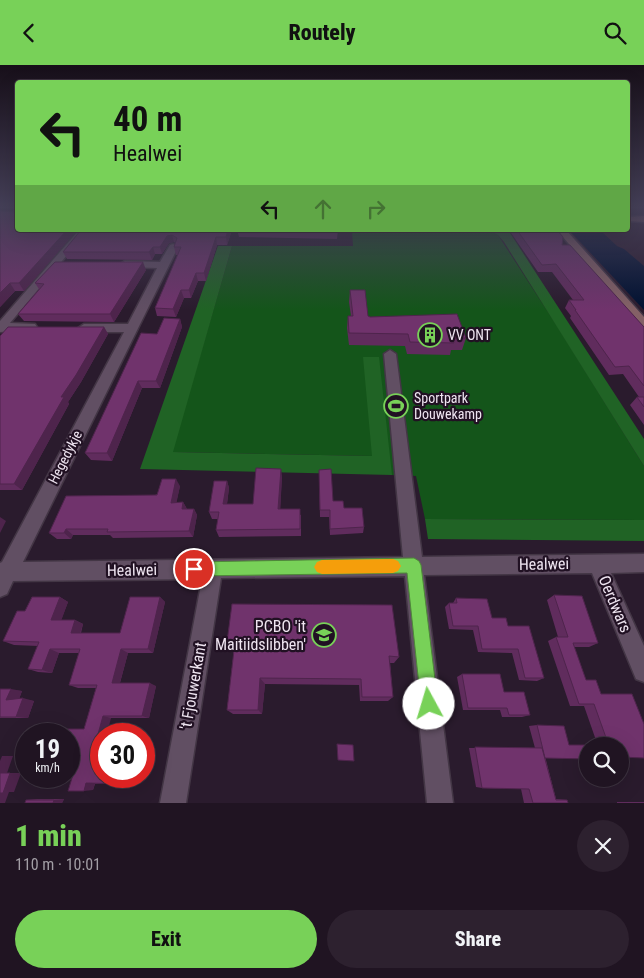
<!DOCTYPE html>
<meta charset="utf-8">
<style>
:root{--surface:#201422;--page:#2d212f;--text:#f1f3f6;--muted:#a29ea5;--line:#3d3340;--accent:#78d158}
body{margin:0;font-family:"Roboto Condensed",sans-serif;background:var(--page);color:var(--text);height:100vh;display:flex;flex-direction:column;font-size:19px;white-space:nowrap}
*{box-sizing:border-box;margin:0}
p{font-size:16px;color:var(--muted)}
.icon{flex:none;width:28px;height:28px;fill:none;stroke:currentColor;stroke-width:2;stroke-linecap:round;stroke-linejoin:round}
.map{position:relative;height:738px;overflow:hidden}
.panel{display:flex;flex-direction:column;background:var(--surface);flex:1}
.panel>*{flex:none}
.guide{position:absolute;left:15px;top:15px;width:615px;height:152px;border-radius:5px;box-shadow:0 5px 20px #0002,0 0 0 1px var(--line);background:#78d158;color:#111;overflow:hidden}
.fabs{position:absolute;left:579px;top:672px;display:grid;gap:10px}
.fabs a{display:grid;place-items:center;width:50px;height:50px;border-radius:50%;background:var(--surface);box-shadow:0 5px 20px #0002,0 0 0 1px var(--line);font-size:25px}
.speed{position:absolute;left:15px;top:658px;display:flex;gap:10px;font-size:25px;font-weight:700;text-align:center}
.speed>*{display:grid;place-content:center;width:65px;height:65px;border-radius:50%;background:var(--surface);box-shadow:0 5px 20px #0002,0 0 0 1px var(--line);line-height:1}
.speed small{font-size:12px;font-weight:400}
.speed .limit{border:8px solid #d22;background:#fff;color:#111}
.pin{position:absolute;display:grid;place-items:center;width:42px;height:42px;color:#fff;margin:-21px;border:2px solid #fff;border-radius:50%;box-shadow:0 1px 5px #0007}
.me{position:absolute;width:55px;margin:-28px;rotate:354deg;stroke-linejoin:round;filter:drop-shadow(0 0 4px #0008)}
.turn{display:flex;align-items:center;gap:18px;height:105px;padding:0 15px;font-size:22px}
.turn .icon{width:65px;height:65px;stroke-width:2.5}
.turn b{display:block;font-size:35px;line-height:42px}
.lanes{display:flex;align-items:center;height:48px;padding:0 15px;background:#0003;justify-content:center;gap:25px;direction:ltr}
.lanes .off{opacity:.35}
.round{display:grid;place-items:center;flex:none;width:52px;height:52px;border-radius:26px;background:var(--page)}
.headline{display:flex;align-items:center;justify-content:space-between;height:85px;padding:0 15px}
h1{font-size:30px;font-weight:800;line-height:38px;color:var(--accent)}
.button{display:flex;gap:10px;margin-top:auto;padding:10px 15px}
.button a{flex:1;height:58px;border-radius:30px;background:var(--accent);color:#111;font-size:20px;font-weight:800;line-height:58px;text-align:center}
.button a+a{background:var(--page);color:var(--text)}
header{display:flex;justify-content:space-between;align-items:center;height:65px;padding:0 15px;background:var(--accent);color:#111;font-size:22px;font-weight:800}
.map>svg:first-child{display:block}
.green{fill:#14551a}
.forest{fill:#206325}
.water{fill:#001131}
.lines{fill:none;stroke-linecap:round;stroke-linejoin:round}
.street-casing{stroke:#433645;stroke-width:3}
.secondary-casing{stroke:#433645;stroke-width:3}
.street{fill:#614f63;fill-rule:evenodd}
.secondary{fill:#846166;fill-rule:evenodd}
.wall{fill:#602c5d}
.shaded-wall{fill:#4e244c}
.building{fill:#70336c;stroke:#4e244c}
.route{fill:#78d158;stroke:#4e8839}
.slow{fill:#f59e0b}
.labels{text-anchor:middle;dominant-baseline:central;stroke-width:4.5;stroke-linejoin:round;paint-order:stroke}
.poi-label{font-size:14px;fill:#efe5f1;stroke:#211123;text-anchor:start}
.street-label{font-size:14px;fill:#efe5f1;stroke:#211123}
.near-street-label{font-size:16px;fill:#efe5f1;stroke:#211123}
.near-poi-label{font-size:16px;fill:#efe5f1;stroke:#211123;text-anchor:end}
</style>
<header><svg class="icon" aria-label="back" viewBox="0 0 24 24"><path d="M15 5l-7 7 7 7"/></svg>Routely<svg class="icon" aria-label="search" viewBox="0 0 24 24"><circle cx="10" cy="10" r="6"/><path d="M15 15l6 6"/></svg></header>
<div class="map">
<svg width="644" height="738" viewBox="0 0 644 738">
<rect width="100%" height="100%" fill="#2a1b2d"/>
<path class="green" d="M352,165H487L498,170L557,261L644,401V455L425,454L416,411L392,410L372,391L172,387L232,181H353Z"/>
<path class="forest" d="M487,165H503L505,168H510L644,374V401L504,177L498,170Z
M218,181H232L173,387L372,391L363,292H379L392,410L140,404Z
M425,454L644,455V476L428,474Z"/>
<path class="water" d="M569,165H600L617,181L624,184L644,201V245Z"/>
<g class="lines">
<g class="street-casing">
<path id="street" d="M79,165H88L10,258L35,259L37,262L35,265L0,267V256Z
M173,179L178,182L23,497L403,492L384,289L390,285L396,289L422,492L644,489V507L611,508L644,581V617L636,614L592,508L424,510L453,738H427L405,511L221,513L186,738H160L202,514L13,516L7,529L0,532V498L2,497L124,267H84L78,263L84,259H128L157,203L125,202L120,199L125,196L160,197L170,180Z"/>
</g>
<g class="secondary-casing">
<path id="secondary" d="M644,151V157L628,156V152Z
M557,165H566L644,252V263L640,262Z"/>
</g>
<use href="#street" class="street"/>
<use href="#secondary" class="secondary"/>
</g>
<path class="wall" d="M0,146L18,165H77L24,226H15L0,242Z
M81,165H232L227,180H217L206,216H198L191,233H184L176,252L157,251L155,243L178,190H176L174,182L175,178L174,177L169,178L162,189H155L152,195L67,194L63,187Z
M237,165H338L337,174L239,172Z
M509,165H557L562,180L644,262V360L630,340L637,332H639L623,309L609,310L570,253L571,251L565,243L569,235H573L552,207H538Z
M146,205L114,257L24,256L18,249L39,224L35,218Z
M350,225L368,251L370,252L466,273L462,285H451L450,290L407,289L405,281L349,280L347,263L348,251H351L349,237Z
M180,254L182,262L160,323H142L112,396L91,395L85,388L157,269Z
M104,262L108,269L81,317L68,337L69,339L22,425H0V271Z
M319,405L333,436L344,443L364,462L363,468L330,470L329,452H320Z
M282,411L280,444L301,450V471L219,472L216,465L218,454H212L209,447L227,416L229,423L227,439H253Z
M180,421L176,438L183,437L187,444H194L197,450L193,472L113,473L110,470H73L71,474H57L49,468Z
M554,530L598,578L589,582H574L586,615L620,681H598L584,641H570L548,576L556,572H558L547,535Z
M60,532L68,537L61,555H75L83,559L81,568H120L160,532L165,537L153,588H128L120,618L156,621L149,653H111L101,669V711H136L134,718L95,719L93,725L79,690L84,664L96,623H78L69,620L79,588H59L52,608L38,607L28,604L38,581L14,580L3,576L25,546Z
M456,533L492,553L508,561L544,613L537,616L519,615L512,588L478,587L473,565L449,564L445,542L449,538H453Z
M232,539L399,592L394,598H390L393,632L388,636H360L359,620L265,619L262,649H233L227,645L234,585L227,577Z
M462,609L504,627L530,650L522,652H502L500,645H463L457,612Z
M0,624L22,626L19,634L34,636L28,653H0Z
M537,660L556,734L567,735L568,738H524L521,724L482,723L476,722L469,683H535L529,661Z
M37,734H64L62,738L26,735Z
M617,737H644V738H617Z"/>
<path class="shaded-wall" d="M67,165H77L24,226L19,218Z
M228,165H232L227,180L226,172Z
M172,170L174,177L169,178L162,189L160,182L167,171Z
M216,172L217,180L206,216L204,208Z
M153,182L155,189L152,195L149,187Z
M143,197L146,205L114,257L110,249Z
M196,208L198,216L191,233L189,225Z
M10,218L15,226L0,242V228Z
M181,225L184,233L176,252L173,244Z
M180,254L182,262L160,323L156,316Z
M104,262L108,269L81,317L68,337L69,339L22,425L14,419L61,332Z
M138,316L142,323L112,396L107,388Z
M281,404L282,411L280,451L278,444Z
M176,414L180,421L175,445L171,438Z
M227,416L229,423L226,446L223,439Z
M183,437L187,444H182Z
M194,444L197,450L193,472L189,466Z
M0,452L6,456L0,468Z
M66,464L73,470L71,474L64,468Z
M60,532L68,537L60,559L51,555Z
M160,532L165,537L153,588L148,584Z
M75,555L83,559L79,572L71,568Z
M50,584L59,588L52,608L42,605Z
M121,584L128,588L119,621L112,618Z
M260,613L265,619L262,649L258,645Z
M150,618L156,621L149,653L142,651Z
M11,624L22,626L18,637L6,635Z
M23,633L34,636L28,653L16,652Z
M103,651L111,653L107,669H101V680H95Z
M2,691H13L7,708H0V696Z
M10,708H21L14,727H9L5,738H0V728Z
M129,711H136L134,718L127,719Z
M86,718H95L93,725L84,726Z
M64,734L62,738H53L54,735Z"/>
<path class="building" d="M0,146L18,147V165H67L19,218H10L0,228Z
M81,165H228L226,172H216L204,208H196L189,225H181L173,244L155,243L181,182H174L177,173L172,170L167,171L160,182H153L149,187H63Z
M237,165H338V167Z
M517,165H557L563,172L562,180H570L644,262V321L629,301L615,302L575,245H576L569,235H584L556,199L542,200Z
M55,197H143L110,249H18L44,219L35,218Z
M350,225H365L368,251L370,252L457,249L466,273H452L454,278L410,277L408,269L349,268L348,251H353Z
M164,253L180,254L156,316H138L107,388H85L141,268L157,269Z
M8,262H104L76,310L61,332H64L14,419H0V271Z
M637,332H644V342Z
M256,403L281,404L278,444H300V464L216,465L219,447H209L214,416H227L223,439H253Z
M331,404L333,436H343L344,443H362L364,462L330,464V445H320L319,405Z
M162,414H176L171,438L183,437L182,444H194L189,466L107,467L108,464H66L64,468H49L66,431L157,430Z
M554,530L582,531L598,578H573L586,615H596L601,629H632L644,659V693L620,692V681H609L594,639H579L556,572H568Z
M32,532H60L51,555H75L71,568H120L130,532H160L148,584H121L112,618H150L142,651H103L95,680H101V711H129L127,719L86,718L84,726H68L79,690H69V669H48L49,664H84L97,620H69L80,584H50L42,605L28,604L39,577L3,576L17,546H25Z
M456,533L487,534L492,553H506L508,561H529L544,613H525L518,584H482L478,561H453L449,538H457Z
M232,539L392,540L399,592L389,591L393,632H362L361,614L260,613L258,645H227L235,577H227Z
M462,609H500L504,627H524L530,650H509L507,643H468Z
M0,624H11L6,635L23,633L16,652H0Z
M537,660L564,661L569,680H586L588,684V694L545,693Z
M337,679L353,680L354,696L338,695Z
M475,682L542,683L556,735H567L568,738H533L529,724L482,723Z
M0,708H10L3,728H0Z
M26,735H54L53,738H25Z"/>
<linearGradient id="sky" x2="0" y2="1"><stop stop-color="#170f19"/><stop offset="0.58" stop-color="#443f57"/><stop offset="1" stop-color="#443f57" stop-opacity="0"/></linearGradient>
<rect width="644" height="245" fill="url(#sky)"/>
<path class="route" d="M414,493L419,496L421,500L438,639L436,645L429,648L423,645L421,639L407,508L194,511L189,509L187,504L189,499L194,497Z"/>
<path class="slow" d="M393,494L398,496L401,501L398,506L393,508L322,509L317,507L314,502L317,497L322,495Z"/>
<defs>
<g id="building-ring" transform="scale(1.25)"><circle r="9.5" fill="#211123" stroke="#78d158" stroke-width="1.5"/><path d="M-4-6H4V6H1V3H-1V6H-4ZM-2.5-4.3h1.7v1.8h-1.7ZM.8-4.3h1.7v1.8H.8ZM-2.5-1h1.7V.8h-1.7ZM.8-1h1.7V.8H.8Z" fill="#78d158"/></g>
<g id="stadium-ring" transform="scale(1.25)"><circle r="9.5" fill="#211123" stroke="#78d158" stroke-width="1.5"/><path d="M0-5a6.5 5 0 1 0 0 10a6.5 5 0 1 0 0-10ZM-3.5-1.8h7v3.6h-7Z" fill="#78d158"/></g>
<g id="school-ring" transform="scale(1.25)"><circle r="9.5" fill="#211123" stroke="#78d158" stroke-width="1.5"/><path d="M0-5L7-2L0 1L-7-2ZM-4 1L0 2.5L4 1V4Q0 6-4 4Z" fill="#78d158"/></g>
</defs>
<g fill-rule="evenodd">
<use href="#building-ring" x="430" y="270"/>
<use href="#stadium-ring" x="396" y="341"/>
<use href="#school-ring" x="324" y="570"/>
</g>
<g class="labels">
<g class="poi-label">
<text x="448" y="270">VV ONT</text>
<text x="414" y="333">Sportpark<tspan x="414" dy="16">Douwekamp</tspan></text>
</g>
<g class="street-label">
<text transform="translate(65 392) rotate(-63)">Hegedykje</text>
</g>
<g class="near-street-label">
<text transform="translate(544 499) rotate(-1)">Healwei</text>
<text transform="translate(132 505) rotate(-1)">Healwei</text>
<text transform="translate(615 539) rotate(67)">Oerdwars</text>
<text transform="translate(193 621) rotate(-80)">'t Fjouwerkant</text>
</g>
<g class="near-poi-label">
<text x="306" y="561">PCBO 'it<tspan x="306" dy="18">Maitiidslibben'</tspan></text>
</g>
</g>
</svg>
<div class="fabs">
<a><svg class="icon" aria-label="search" viewBox="0 0 24 24"><circle cx="10" cy="10" r="6"/><path d="M15 15l6 6"/></svg></a>
</div>
<div class="speed"><div>19<small>km/h</small></div><div class="limit">30</div></div>
<div class="pin" style="left:194px;top:504px;background:#d93025"><svg class="icon" aria-label="arrive" viewBox="0 0 24 24"><path d="M6 21V4h12l-3 4 3 4H6"/></svg></div>
<svg class="me" style="left:429px;top:639px" viewBox="-20 -20 40 40"><circle r="19" fill="#fff"/><path d="M0-13L10 11 0 6-10 11z" fill="#78d158"/></svg>
<div class="guide">
<div class="turn"><svg class="icon" aria-label="left" viewBox="0 0 24 24"><path d="M17 20v-9H6M10 6l-5 5 5 5"/></svg><div><b>40 m</b>Healwei</div></div>
<div class="lanes"><svg class="icon" aria-label="left" viewBox="0 0 24 24"><path d="M17 20v-9H6M10 6l-5 5 5 5"/></svg><svg class="icon off" aria-label="ahead" viewBox="0 0 24 24"><path d="M12 20V5M6 11l6-6 6 6"/></svg><svg class="icon off" aria-label="right" viewBox="0 0 24 24"><path d="M7 20v-9h11M14 6l5 5-5 5"/></svg></div>
</div>
</div>
<section class="panel">
<div class="headline"><div><h1>1 min</h1><p>110 m · 10:01</p></div><a class="round"><svg class="icon" aria-label="close" viewBox="0 0 24 24"><path d="M6 6l12 12M18 6L6 18"/></svg></a></div>
<div class="button"><a>Exit</a><a>Share</a></div>
</section>
